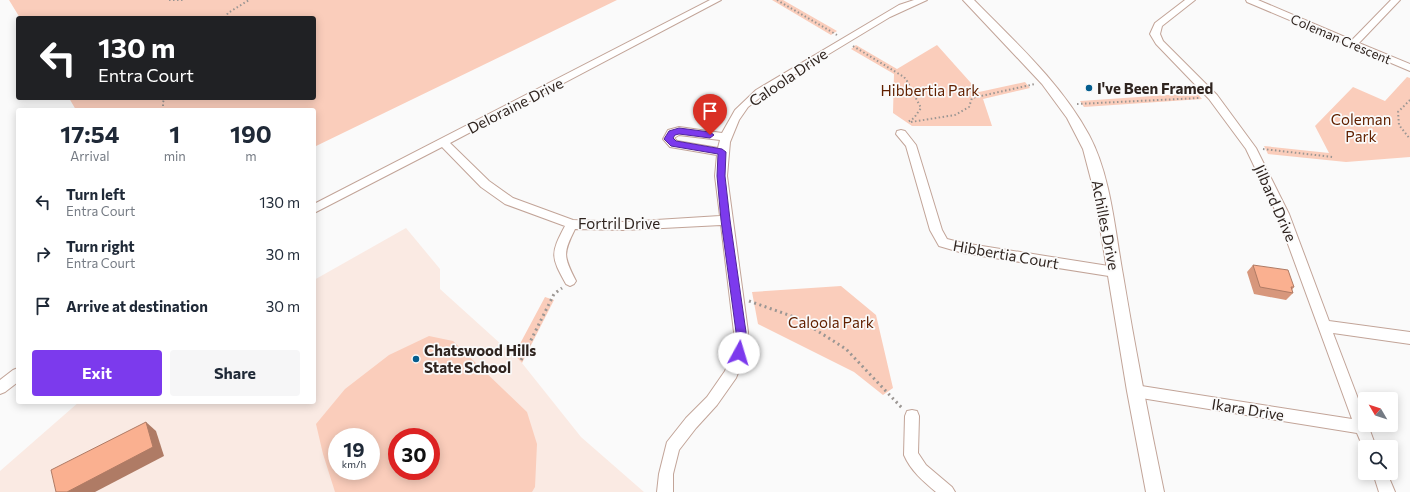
<!DOCTYPE html>
<style>
:root{--surface:#fff;--page:#f6f6f7;--text:#1f2937;--muted:#747a83;--accent:#7c3aed}
body{margin:0;font-family:Commissioner,sans-serif;background:var(--page);color:var(--text);height:100vh;display:flex;flex-direction:column;font-size:15px;white-space:nowrap}
*{box-sizing:border-box;margin:0}
p{font-size:13px;color:var(--muted)}
.icon{flex:none;width:22px;height:22px;fill:none;stroke:currentColor;stroke-width:2;stroke-linecap:round;stroke-linejoin:round}
.map{position:relative;flex:1;overflow:hidden}
.drawer{position:absolute;left:16px;top:108px;width:300px;height:296px;display:flex;flex-direction:column;background:var(--surface);border-radius:4px;box-shadow:0 2px 10px #0003}
.drawer>*{flex:none}
.top-card{position:absolute;left:16px;top:16px;width:300px;height:84px;border-radius:4px;box-shadow:0 2px 10px #0003;background:#202124;color:#fff;overflow:hidden}
.needle{width:26px;rotate:309deg}
.tools{position:absolute;left:1358px;top:392px;display:grid;gap:8px}
.tools a{display:grid;place-items:center;width:40px;height:40px;border-radius:4px;background:var(--surface);box-shadow:0 2px 10px #0003;font-size:20px}
.speed{position:absolute;left:328px;top:428px;display:flex;gap:8px;font-size:20px;font-weight:700;text-align:center}
.speed>*{display:grid;place-content:center;width:52px;height:52px;border-radius:50%;background:var(--surface);box-shadow:0 2px 10px #0003;line-height:1}
.speed small{font-size:10px;font-weight:400}
.speed .limit{border:6px solid #d22;background:#fff;color:#111}
.pin{position:absolute;display:grid;place-items:center;width:34px;height:34px;color:#fff;margin:-41px -17px;border-radius:50% 50% 50% 0;rotate:-45deg;box-shadow:0 0 4px #0007}
.pin .icon{rotate:45deg}
.me{position:absolute;width:44px;margin:-22px;rotate:6deg;stroke-linejoin:round;filter:drop-shadow(0 0 3px #0008)}
.turn{display:flex;align-items:center;gap:14px;height:84px;padding:0 16px;font-size:18px}
.turn .icon{width:52px;height:52px;stroke-width:2.5}
.turn b{display:block;font-size:28px;line-height:34px}
.eta{display:flex;justify-content:space-evenly;align-items:center;height:68px;text-align:center}
.eta b{font-size:24px;font-weight:700;line-height:28px}
.action{display:flex;gap:8px;margin-top:auto;padding:8px 16px}
.action a{flex:1;height:46px;border-radius:4px;background:var(--accent);color:#fff;font-size:16px;font-weight:700;line-height:46px;text-align:center}
.action a+a{background:var(--page);color:var(--text)}
ul{padding:0;list-style:none}
li{display:flex;align-items:center;gap:12px;height:52px;padding:0 16px}
li div{flex:1}
li b{display:block;font-size:15px}
li em{font-style:normal}
.map>svg:first-child{display:block}
.built{fill:#faeae3;fill-rule:evenodd}
.green{fill:#facdbb;fill-rule:evenodd}
.lines{fill:none;stroke-linecap:round;stroke-linejoin:round}
.minor-casing{stroke:#c2a498;stroke-width:2}
.tertiary-casing{stroke:#c2a498;stroke-width:2}
.path-far1{stroke:#9b9693;stroke-width:2;stroke-dasharray:1.5 2.5;stroke-linecap:butt}
.path{stroke:#9b9693;stroke-width:3;stroke-dasharray:2 3.5;stroke-linecap:butt}
.minor{fill:#fff;fill-rule:evenodd}
.tertiary{fill:#fff;fill-rule:evenodd}
.wall{fill:#d7977c}
.shaded-wall{fill:#af7b65}
.building{fill:#fab090;stroke:#af7b65}
.route{fill:#7c3aed;stroke:#51269a}
.poi-dot{fill:#045d8e;stroke:#fafafa;stroke-width:1.5}
.labels{text-anchor:middle;dominant-baseline:central;stroke-width:3.5;stroke-linejoin:round;paint-order:stroke}
.far-street-label{font-size:13px;fill:#2f241f;stroke:#fafafa}
.street-label{font-size:15px;fill:#2f241f;stroke:#fafafa}
.poi-label{font-size:15px;font-weight:bold;fill:#2f241f;stroke:#fafafa;text-anchor:start}
.park-label{font-size:15px;fill:#612100;stroke:#fafafa}
</style>
<div class="map">
<svg width="1410" height="492" viewBox="0 0 1410 492">
<rect width="100%" height="100%" fill="#fafafa"/>
<path class="built" d="M406,228L440,269V289L522,363L581,437L644,492H0V471L79,402H314V280ZM337,437H371V471H337ZM397,437H431V471H397Z"/>
<path class="green" d="M9,0H617L314,147V110H76L69,98H314V18H20Z
M772,0H783L837,31L831,35Z
M856,45L897,69L937,45L979,92L1025,82L1030,88L983,99L992,126H912L893,113L894,74L851,49Z
M1407,77L1410,78V157L1346,162L1268,154L1264,146L1329,153L1315,126L1353,87L1385,101Z
M1197,93L1202,99L1084,107L1080,101Z
M841,286L876,315L893,388L883,395L854,372L758,324L752,292Z
M545,297L554,300L522,363L514,355Z
M429,336L453,341L527,412L537,444L535,487L532,492H335L323,454L316,424L345,389L389,355ZM337,437H371V471H337ZM397,437H431V471H397Z"/>
<g class="lines">
<g class="minor-casing">
<path id="minor" d="M710,0H721L450,143L489,181L513,198L573,220L624,222L720,216L715,176L717,155L670,147L663,139L668,130L679,127L722,133L735,110L756,90L899,5L914,0H927L890,17L771,89L748,107L739,120L730,142L727,176L748,332L746,353L736,378L717,405L696,428L679,450L673,474V492H657L659,474L667,442L686,418L707,397L725,371L732,353L734,332L721,225L624,230L575,229C563,253 563,256 576,281L574,284L570,286L566,284C551,257 550,254 565,226L505,204L481,187L442,147L314,213V204ZM679,135L720,140L718,148L677,141L674,138Z
M1185,0H1195L1162,26L1160,34L1163,41L1217,95L1256,148L1289,214L1329,321L1410,332V344L1333,333L1365,417V425H1368L1376,447H1365V452L1357,433L1135,397L1130,395L1128,391L1130,387L1135,385L1352,419L1277,214L1246,149L1209,99L1156,44L1150,34L1155,23Z
M1246,0H1258L1352,40L1391,0H1400L1359,43L1410,64V71L1247,2Z
M901,130L905,131L916,145L942,230L947,239L963,243L1115,267L1119,269L1121,272L1119,275L1115,277L963,253L939,246L930,230L906,146L896,134L897,131Z
M18,368V382L5,392L0,394V380L13,370Z
M912,410L917,411L919,416L918,453L926,465L952,487L955,492H936C923,481 911,471 904,455L905,416L907,411Z
M1373,473H1387L1395,492H1379Z"/>
</g>
<g class="tertiary-casing">
<path id="tertiary" d="M963,0H974C1015,42 1060,82 1089,135C1111,176 1115,231 1123,275C1135,348 1149,420 1164,492H1146L1127,391L1094,191L1083,149L1067,118L1042,84Z"/>
</g>
<path class="path-far1" d="M169,0H184
M777,0L837,35
M225,18L228,13L249,0
M853,46L904,77L907,81L921,108L914,118L908,122
M1410,100L1398,112L1399,125L1410,139
M1077,104L1199,98
M163,110V102L165,98
M911,122L955,115L969,107L972,98L1035,84
M1263,149L1333,157"/>
<path class="path" d="M749,301L797,318L846,349L902,408
M521,360L554,294L562,288"/>
<use href="#minor" class="minor"/>
<use href="#tertiary" class="tertiary"/>
</g>
<path class="wall" d="M1253,265L1294,287L1292,290L1293,293L1286,300L1254,294L1247,272Z"/>
<path class="shaded-wall" d="M146,422L156,431L164,456L95,492H67Z"/>
<path class="building" d="M1253,265L1288,270L1294,287H1291L1293,293L1260,287Z
M146,422L153,447L67,492H56L51,470Z"/>
<path class="route" d="M679,128L710,132L714,135L710,138L679,134L675,135L673,138L676,141L722,149L726,152L725,176L730,220L746,332L744,353L742,356L739,358L735,356L734,353L736,332L721,220L717,176L718,154L671,146L664,139L669,131Z"/>
<g class="poi-dot">
<circle cx="1089" cy="88" r="4"/>
<circle cx="416" cy="359" r="4"/>
</g>
<g class="labels">
<g class="far-street-label">
<text transform="translate(1341 39) rotate(23)">Coleman Crescent</text>
</g>
<g class="street-label">
<text transform="translate(788 77) rotate(-34)">Caloola Drive</text>
<text transform="translate(515 105) rotate(-27)">Deloraine Drive</text>
<text transform="translate(1276 203) rotate(66)">Jilbard Drive</text>
<text x="619" y="223">Fortril Drive</text>
<text transform="translate(1106 225) rotate(79)">Achilles Drive</text>
<text transform="translate(1006 254) rotate(10)">Hibbertia Court</text>
<text transform="translate(1248 409) rotate(9)">Ikara Drive</text>
</g>
<g class="poi-label">
<text x="1097" y="88">I've Been Framed</text>
<text x="424" y="350">Chatswood Hills<tspan x="424" dy="17">State School</tspan></text>
</g>
<g class="park-label">
<text x="930" y="90">Hibbertia Park</text>
<text x="1361" y="119">Coleman<tspan x="1361" dy="17">Park</tspan></text>
<text x="831" y="322">Caloola Park</text>
</g>
</g>
</svg>
<div class="tools">
<a><svg class="needle" viewBox="-14 -14 28 28"><path d="M0-13l5 13h-10z" fill="#e53935"/><path d="M0 13l5-13h-10z" fill="#747a83"/></svg></a>
<a><svg class="icon" aria-label="search" viewBox="0 0 24 24"><circle cx="10" cy="10" r="6"/><path d="M15 15l6 6"/></svg></a>
</div>
<div class="speed"><div>19<small>km/h</small></div><div class="limit">30</div></div>
<div class="pin" style="left:710px;top:135px;background:#d93025"><svg class="icon" aria-label="arrive" viewBox="0 0 24 24"><path d="M6 21V4h12l-3 4 3 4H6"/></svg></div>
<svg class="me" style="left:739px;top:353px" viewBox="-20 -20 40 40"><circle r="19" fill="#fff"/><path d="M0-13L10 11 0 6-10 11z" fill="#7c3aed"/></svg>
<div class="top-card">
<div class="turn"><svg class="icon" aria-label="left" viewBox="0 0 24 24"><path d="M17 20v-9H6M10 6l-5 5 5 5"/></svg><div><b>130 m</b>Entra Court</div></div>
</div>
<section class="drawer">
<div class="eta">
<div><b>17:54</b><p>Arrival</p></div>
<div><b>1</b><p>min</p></div>
<div><b>190</b><p>m</p></div>
</div>
<ul>
<li><svg class="icon" aria-label="left" viewBox="0 0 24 24"><path d="M17 20v-9H6M10 6l-5 5 5 5"/></svg><div><b>Turn left</b><p>Entra Court</p></div><em>130 m</em></li>
<li><svg class="icon" aria-label="right" viewBox="0 0 24 24"><path d="M7 20v-9h11M14 6l5 5-5 5"/></svg><div><b>Turn right</b><p>Entra Court</p></div><em>30 m</em></li>
<li><svg class="icon" aria-label="arrive" viewBox="0 0 24 24"><path d="M6 21V4h12l-3 4 3 4H6"/></svg><div><b>Arrive at destination</b></div><em>30 m</em></li>
</ul>
<div class="action"><a>Exit</a><a>Share</a></div>
</section>
</div>
